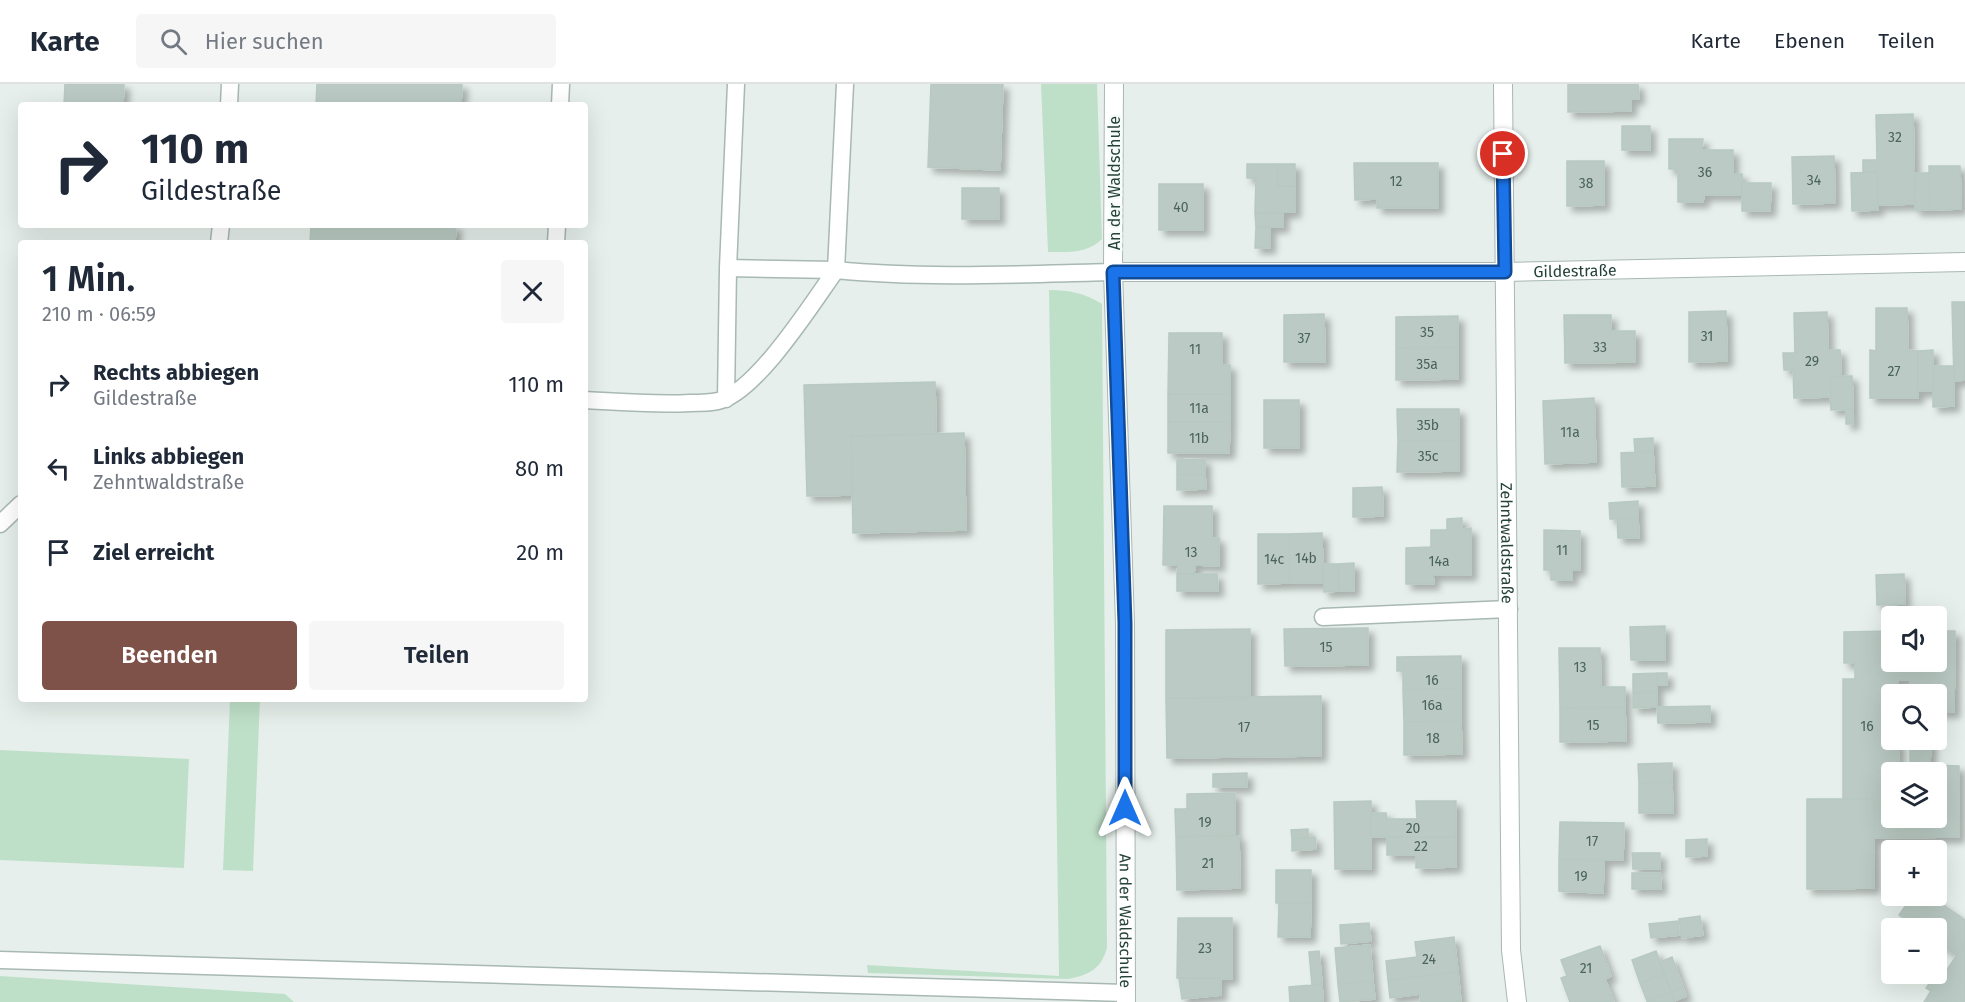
<!DOCTYPE html>
<html lang="de">
<meta charset="utf-8">
<style>
:root{--surface:#fff;--page:#f6f6f7;--text:#1f2937;--muted:#747a83;--line:#e0e1e3;--accent:#7f5249}
body{margin:0;font-family:"Fira Sans",sans-serif;background:var(--page);color:var(--text);height:100vh;display:flex;flex-direction:column;font-size:22px;white-space:nowrap}
*{box-sizing:border-box;margin:0}
p{font-size:20px;color:var(--muted)}
.icon{flex:none;width:33px;height:33px;fill:none;stroke:currentColor;stroke-width:2;stroke-linecap:round;stroke-linejoin:round}
.map{position:relative;flex:1;overflow:hidden}
.details{position:absolute;left:18px;top:156px;width:570px;height:462px;display:flex;flex-direction:column;background:var(--surface);border-radius:6px;box-shadow:0 6px 24px #0002}
.details>*{flex:none}
.banner{position:absolute;left:18px;top:18px;width:570px;height:126px;border-radius:6px;box-shadow:0 6px 24px #0002;background:#fff;color:var(--text);overflow:hidden}
.controls{position:absolute;left:1881px;top:522px;display:grid;gap:12px}
.controls a{display:grid;place-items:center;width:66px;height:66px;border-radius:6px;background:var(--surface);box-shadow:0 6px 24px #0002;font-size:30px}
.pin{position:absolute;display:grid;place-items:center;width:51px;height:51px;color:#fff;margin:-26px;border:3px solid #fff;border-radius:50%;box-shadow:0 2px 6px #0007}
.me{position:absolute;width:66px;margin:-33px;rotate:0deg;stroke-linejoin:round;filter:drop-shadow(0 0 4px #0008)}
.turn{display:flex;align-items:center;gap:21px;height:126px;padding:0 24px;font-size:27px}
.turn .icon{width:78px;height:78px;stroke-width:2.5}
.turn b{display:block;font-size:42px;line-height:51px}
.round{display:grid;place-items:center;flex:none;width:63px;height:63px;border-radius:6px;background:var(--page)}
.head{display:flex;align-items:center;justify-content:space-between;height:102px;padding:0 24px}
h1{font-size:36px;font-weight:600;line-height:45px}
.button{display:flex;gap:12px;margin-top:auto;padding:12px 24px}
.button a{flex:1;height:69px;border-radius:6px;background:var(--accent);color:#fff;font-size:24px;font-weight:600;line-height:69px;text-align:center}
.button a+a{background:var(--page);color:var(--text)}
ul{padding:0;list-style:none}
li{display:flex;align-items:center;gap:18px;height:84px;padding:0 24px}
li div{flex:1}
li b{display:block;font-size:22px}
li em{font-style:normal}
header{display:flex;align-items:center;gap:36px;box-sizing:border-box;height:84px;padding:0 30px;background:var(--surface);border-bottom:2px solid var(--line)}
header strong{font-size:28px}
nav{display:flex;gap:33px;margin-inline-start:auto;font-size:21px}
.search{width:420px;height:54px;background:var(--page);display:flex;align-items:center;gap:15px;box-sizing:border-box;padding:0 21px;border-radius:6px;color:var(--muted);font-size:22px}
.map>svg:first-child{display:block}
.green{fill:#bfe0c8}
.building{fill:#bbcac4;stroke:#b8c9c2;stroke-width:1.5;filter:url(#shadow)}
.lines{fill:none;stroke-linecap:round;stroke-linejoin:round}
.service-casing{stroke:#a8b8b2;stroke-width:19}
.minor-casing{stroke:#a8b8b2;stroke-width:20}
.service{stroke:#fff;stroke-width:16}
.minor{stroke:#fff;stroke-width:18}
.route-casing{stroke:#114b97;stroke-width:15}
.route{stroke:#1a73e8;stroke-width:10}
.labels{text-anchor:middle;dominant-baseline:central;stroke-width:5;stroke-linejoin:round;paint-order:stroke}
.number-label{font-size:14px;fill:#4a645c}
.street-label{font-size:16px;fill:#24423a;stroke:#f7fbf9}
</style>
<header>
<strong>Karte</strong>
<div class="search"><svg class="icon" aria-label="search" viewBox="0 0 24 24"><circle cx="10" cy="10" r="6"/><path d="M15 15l6 6"/></svg>Hier suchen</div>
<nav><a>Karte</a><a>Ebenen</a><a>Teilen</a></nav>
</header>
<div class="map">
<svg width="1965" height="918" viewBox="0 0 1965 918">
<defs>
<filter id="shadow"><feDropShadow dx="5.5" dy="5.5" stdDeviation="3" flood-color="#0004"/></filter>
</defs>
<rect width="100%" height="100%" fill="#e6efeb"/>
<path class="green" d="M1041,0H1097L1102,155C1087,170 1068,168 1048,168Z
M1049,206C1069,206 1085,209 1102,220L1107,864C1101,885 1089,891 1068,895L868,889L867,881L1059,892Z
M230,615H260L253,787L223,786Z
M0,666L189,675L184,784L0,776Z
M0,892L285,910L294,918H0Z"/>
<path class="building" d="M65,0H124L123,21H64Z
M317,0H462L461,21H316Z
M931,0H1003L1000,86L928,83Z
M1568,0H1638L1639,15H1631V27L1568,28Z
M1913,30L1915,120L1878,121L1877,88H1863V76H1877L1876,31Z
M1622,42H1650V66H1622Z
M1669,55H1703L1702,66H1733V90H1742V111H1704L1703,118H1678V85H1669Z
M1834,72L1835,119L1793,120L1792,73Z
M1567,77H1604V121L1567,122Z
M1354,79H1438V124H1377V115L1355,116Z
M1247,80H1277V102H1295V128L1255,129L1256,94H1247Z
M1277,80H1295V102H1277Z
M1929,82H1960L1961,125L1930,126Z
M1877,88L1878,126L1852,127L1851,89Z
M1915,89H1929L1930,126H1915Z
M1742,99H1771L1770,127H1742Z
M1159,100H1203V146H1159Z
M962,104H999V135H962Z
M1255,129H1283V143H1256Z
M311,141H456L455,159H310Z
M1256,143H1270V164H1255Z
M1952,218H1965V296L1954,297Z
M1876,224H1907L1908,266L1918,267V314H1870V266L1876,267Z
M1726,227L1727,277L1689,278V228Z
M1827,228L1828,266H1840L1841,292L1830,293L1831,313L1794,314L1793,286H1784L1783,269H1795L1794,229Z
M1324,230L1325,278H1284V231Z
M1564,231H1611V247H1635V278L1565,279Z
M1458,232V263L1396,264V233Z
M1169,249H1222V281H1230V310H1168Z
M1458,263V295L1396,296V264Z
M1933,266V307H1918V267Z
M1933,282H1954V322L1933,323Z
M1841,292H1852L1853,325L1831,326L1830,293Z
M935,298L936,350L851,352L853,411L807,412L804,301Z
M1168,310H1230V338H1168Z
M1594,314L1596,378L1545,380L1543,317Z
M1264,316H1299V364H1264Z
M1397,325H1459V356L1398,357Z
M1846,325H1853V340H1846Z
M1168,338H1230L1229,369H1168Z
M964,349L966,446L853,449L851,352Z
M1653,354V367L1635,368L1634,355Z
M1459,356V387L1397,388L1398,357Z
M1653,367L1655,402L1622,403L1621,369Z
M1205,375V390L1177,391V376Z
M1205,390L1206,405L1177,406V391Z
M1382,403L1383,432L1353,433V404Z
M1638,417V434L1610,435L1609,419Z
M1164,422H1212V454H1219V482L1195,481L1194,490H1177L1178,481H1163Z
M1462,434V445L1471,444V491H1433L1434,500H1406V464L1431,463V446H1447V435Z
M1638,434L1639,454H1618L1617,435Z
M1544,446L1580,447V486H1572V496H1551V486H1544Z
M1322,449L1323,499H1290L1289,450Z
M1258,450H1289L1290,499L1258,500Z
M1354,479V507H1339V480Z
M1323,480H1339V507L1324,508Z
M1177,490H1217L1218,507H1177Z
M1904,490L1905,520L1877,521L1876,491Z
M1665,542V576H1631L1630,543Z
M1368,544V581L1285,582L1284,545Z
M1250,545V614H1166V546Z
M1892,547V578H1936V547H1955L1954,628H1936V610H1910V596H1898V610H1892V656H1898L1899,688H1892V734H1936V688H1910V656H1931L1930,681L1959,682V753L1874,754V715H1843V595H1855V579H1844V548Z
M1559,564H1600L1601,603H1625V623L1560,624Z
M1461,572V604L1403,606V587H1397V573Z
M1657,589H1667V601H1657Z
M1657,589V608L1633,609V590Z
M1461,604V637L1404,638L1403,606Z
M1657,608V623L1633,624V609Z
M1321,612V672L1167,674L1166,614Z
M1710,622V638L1658,639L1657,623Z
M1625,623L1626,657L1560,658V624Z
M1461,637L1462,670L1404,671V638Z
M1672,679V698L1639,699L1638,680Z
M1247,689V703H1213V690Z
M1672,698L1673,729H1639V699Z
M1235,709V751L1176,753L1175,725H1187V710Z
M1807,715H1874V804L1807,805Z
M1371,717V785H1335L1334,718Z
M1416,717H1456V753H1371V729H1386L1387,735H1417Z
M1560,738L1624,739L1623,776L1559,775Z
M1308,745V753L1292,755L1291,746Z
M1239,752L1240,804L1177,806L1176,753Z
M1315,753L1316,765L1292,767V755Z
M1387,753H1456V783L1416,784V771H1387Z
M1707,755V772L1686,773V756Z
M1632,769H1660V785H1633Z
M1559,775L1604,776L1603,809L1559,807Z
M1276,786H1311V819H1276Z
M1632,789H1660L1661,805H1632Z
M1912,812H1930L1965,836V859L1956,871L1936,857V844H1918L1899,831Z
M1279,819H1311L1310,853H1278Z
M1700,832L1703,851L1682,854L1679,835Z
M1178,834H1232V895L1177,894Z
M1678,837L1679,851L1651,854L1649,840Z
M1369,839L1371,857L1341,860L1340,841Z
M1454,853L1458,888L1388,896L1386,877L1417,873L1415,858Z
M1965,859V918H1924L1931,907L1926,904L1936,890L1942,893Z
M1370,861L1373,897L1338,900L1335,864Z
M1600,862L1611,892L1605,895L1614,918H1570L1561,894L1567,892L1561,876Z
M1319,867L1322,900L1312,901L1309,868Z
M1656,867L1665,890L1640,899L1632,876Z
M1672,873L1683,903L1671,908L1660,878Z
M1458,888L1461,918H1421L1420,910L1390,914L1388,896Z
M1665,890L1671,908L1647,917L1640,899Z
M1179,894H1221V911L1182,915Z
M1373,897L1375,915L1340,918L1338,900Z
M1322,900L1323,918H1290L1289,903Z
M1683,903L1686,912L1674,917L1671,908Z
M1671,908L1675,918H1647V917Z"/>
<g class="lines">
<g class="service-casing">
<path id="service" d="M229,21L230,0
M560,21L561,0
M219,159L221,141
M556,159L557,141
M728,184L836,186L845,0
M726,315L728,184L736,0
M585,316C620,318 655,321 690,319C699,319 709,319 718,317C756,309 813,218 836,186C927,195 1022,190 1113,188
M0,440L21,420
M1323,533L1509,525
M0,876L1125,909"/>
</g>
<g class="minor-casing">
<g id="minor">
<path id="s1" d="M1114,0L1113,188L1125,539L1126,918"/>
<path id="s2" d="M1503,0L1511,866L1517,918"/>
<path id="s3" d="M1113,188H1505L1965,178"/>
</g>
</g>
<use href="#service" class="service"/>
<use href="#minor" class="minor"/>
</g>
<g class="lines">
<g class="route-casing">
<path id="route" d="M1125,724V539L1113,188H1505L1503,70"/>
</g>
<use href="#route" class="route"/>
</g>
<g class="labels">
<g class="number-label">
<text x="1895" y="53">32</text>
<text x="1705" y="88">36</text>
<text x="1814" y="96">34</text>
<text x="1396" y="97">12</text>
<text x="1586" y="99">38</text>
<text x="1181" y="123">40</text>
<text x="1427" y="248">35</text>
<text x="1707" y="252">31</text>
<text x="1304" y="254">37</text>
<text x="1600" y="263">33</text>
<text x="1195" y="265">11</text>
<text x="1812" y="277">29</text>
<text x="1427" y="280">35a</text>
<text x="1894" y="287">27</text>
<text x="1199" y="324">11a</text>
<text x="1428" y="341">35b</text>
<text x="1570" y="348">11a</text>
<text x="1199" y="354">11b</text>
<text x="1428" y="372">35c</text>
<text x="1562" y="466">11</text>
<text x="1191" y="468">13</text>
<text x="1306" y="474">14b</text>
<text x="1274" y="475">14c</text>
<text x="1439" y="477">14a</text>
<text x="1326" y="563">15</text>
<text x="1580" y="583">13</text>
<text x="1432" y="596">16</text>
<text x="1432" y="621">16a</text>
<text x="1593" y="641">15</text>
<text x="1867" y="642">16</text>
<text x="1244" y="643">17</text>
<text x="1433" y="654">18</text>
<text x="1205" y="738">19</text>
<text x="1413" y="744">20</text>
<text x="1592" y="757">17</text>
<text x="1421" y="762">22</text>
<text x="1208" y="779">21</text>
<text x="1581" y="792">19</text>
<text x="1205" y="864">23</text>
<text x="1429" y="875">24</text>
<text x="1586" y="884">21</text>
</g>
<g class="street-label">
<text transform="translate(1114 99) rotate(-90)">An der Waldschule</text>
<text stroke="none"><textPath href="#s3" startOffset="462">Gildestraße</textPath></text>
<text stroke="none"><textPath href="#s2" startOffset="459">Zehntwaldstraße</textPath></text>
<text stroke="none"><textPath href="#s1" startOffset="837">An der Waldschule</textPath></text>
</g>
</g>
</svg>
<div class="controls">
<a><svg class="icon" aria-label="sound" viewBox="0 0 24 24"><path d="M4 9h4l5-4v14l-5-4H4zM17 9q2 3 0 6"/></svg></a>
<a><svg class="icon" aria-label="search" viewBox="0 0 24 24"><circle cx="10" cy="10" r="6"/><path d="M15 15l6 6"/></svg></a>
<a><svg class="icon" aria-label="layers" viewBox="0 0 24 24"><path d="M12 4l9 5-9 5-9-5zM3 14l9 5 9-5"/></svg></a>
<a>+</a>
<a>−</a>
</div>
<div class="pin" style="left:1503px;top:70px;background:#d93025"><svg class="icon" aria-label="arrive" viewBox="0 0 24 24"><path d="M6 21V4h12l-3 4 3 4H6"/></svg></div>
<svg class="me" style="left:1125px;top:724px" viewBox="-20 -20 40 40"><path d="M0-17L14 15 0 8-14 15z" fill="#1a73e8" stroke="#fff" stroke-width="4"/></svg>
<div class="banner">
<div class="turn"><svg class="icon" aria-label="right" viewBox="0 0 24 24"><path d="M7 20v-9h11M14 6l5 5-5 5"/></svg><div><b>110 m</b>Gildestraße</div></div>
</div>
<section class="details">
<div class="head"><div><h1>1 Min.</h1><p>210 m · 06:59</p></div><a class="round"><svg class="icon" aria-label="close" viewBox="0 0 24 24"><path d="M6 6l12 12M18 6L6 18"/></svg></a></div>
<ul>
<li><svg class="icon" aria-label="right" viewBox="0 0 24 24"><path d="M7 20v-9h11M14 6l5 5-5 5"/></svg><div><b>Rechts abbiegen</b><p>Gildestraße</p></div><em>110 m</em></li>
<li><svg class="icon" aria-label="left" viewBox="0 0 24 24"><path d="M17 20v-9H6M10 6l-5 5 5 5"/></svg><div><b>Links abbiegen</b><p>Zehntwaldstraße</p></div><em>80 m</em></li>
<li><svg class="icon" aria-label="arrive" viewBox="0 0 24 24"><path d="M6 21V4h12l-3 4 3 4H6"/></svg><div><b>Ziel erreicht</b></div><em>20 m</em></li>
</ul>
<div class="button"><a>Beenden</a><a>Teilen</a></div>
</section>
</div>
